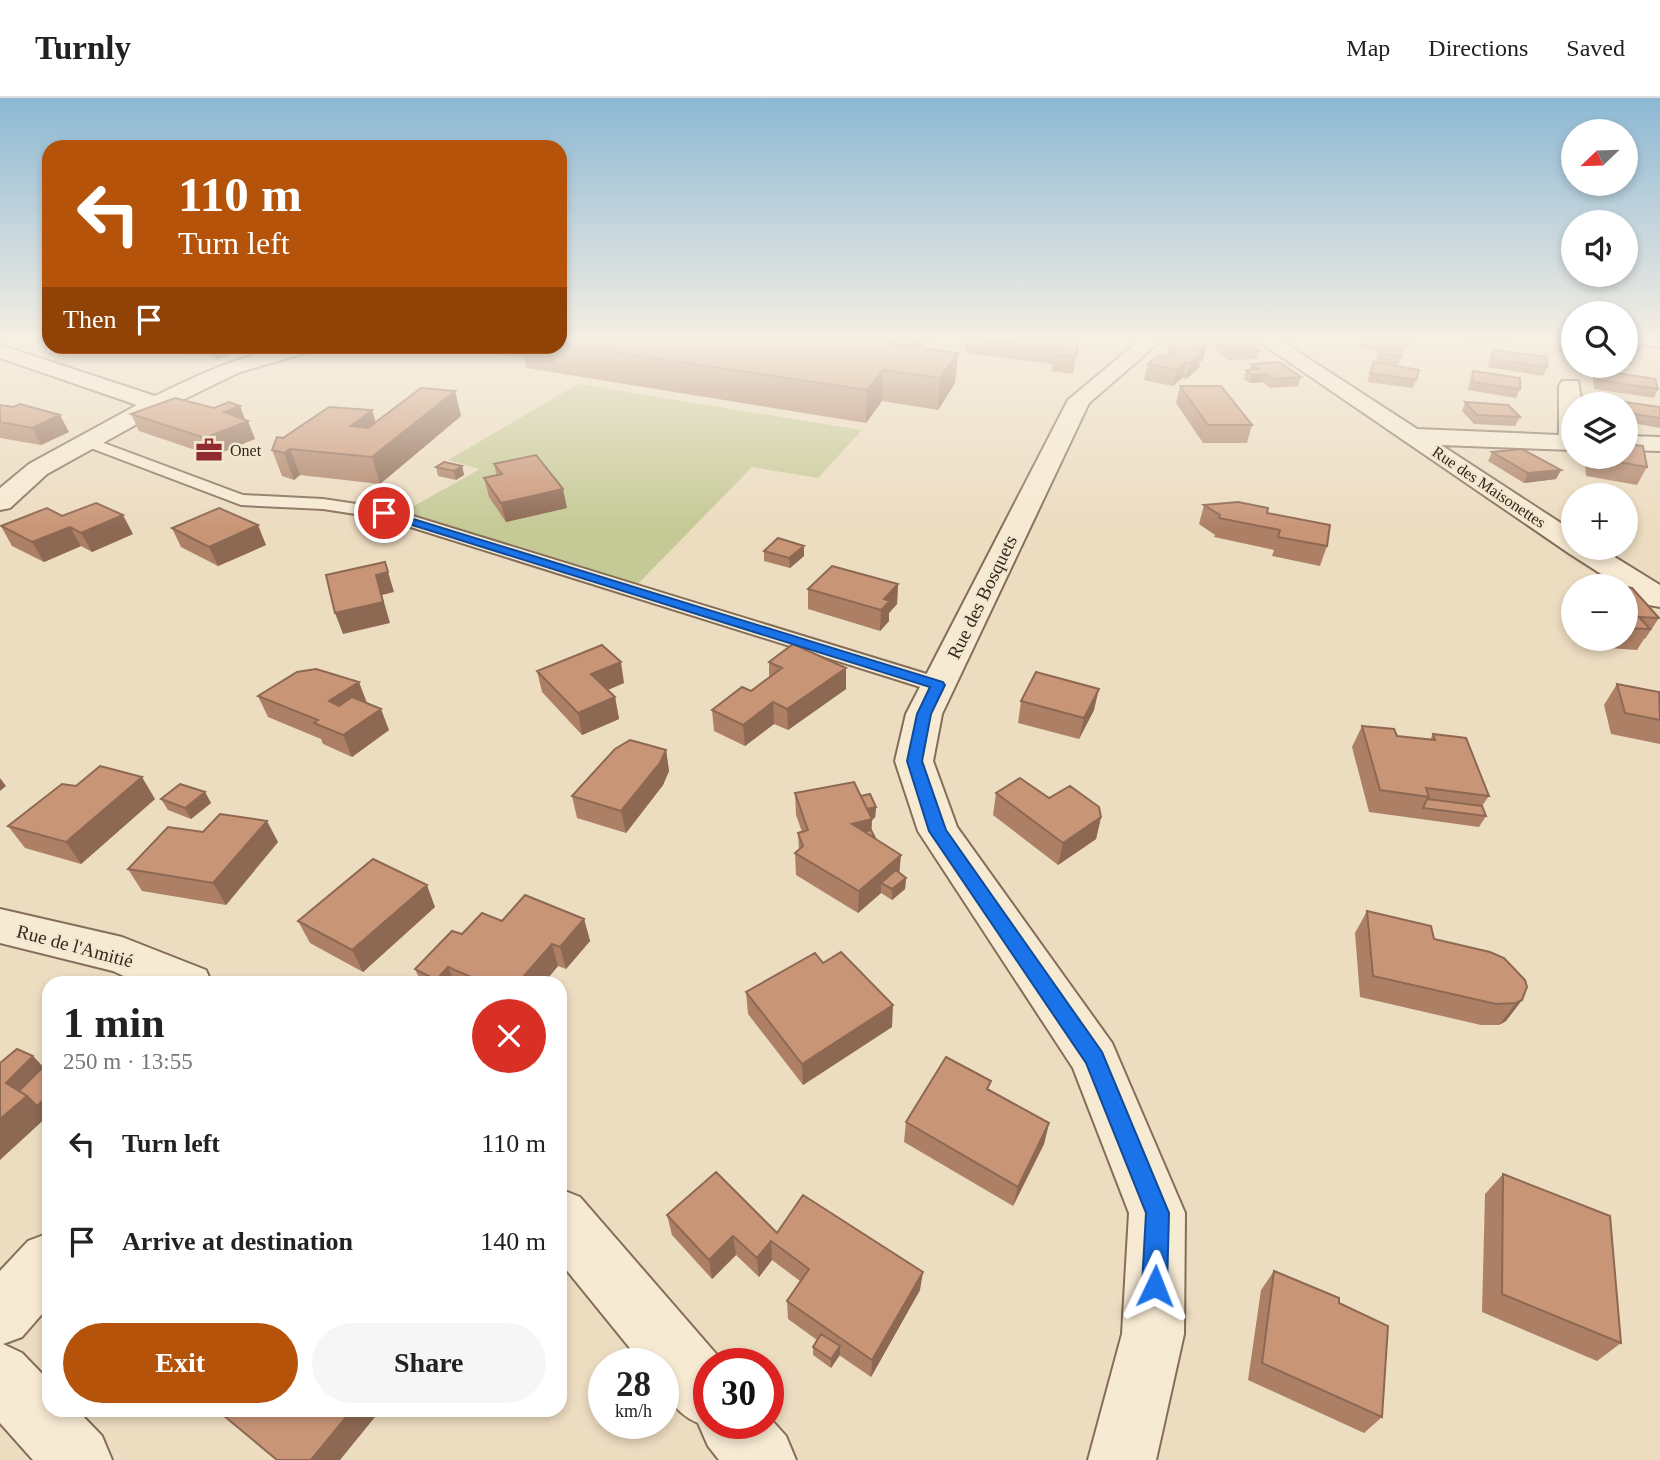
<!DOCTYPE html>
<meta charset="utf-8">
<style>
:root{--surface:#fff;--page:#f6f6f6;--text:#222;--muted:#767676;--line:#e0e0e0;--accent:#b45309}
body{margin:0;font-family:"Times New Roman",serif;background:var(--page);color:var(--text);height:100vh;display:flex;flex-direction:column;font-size:26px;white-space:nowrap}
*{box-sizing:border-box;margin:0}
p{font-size:23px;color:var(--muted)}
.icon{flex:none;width:38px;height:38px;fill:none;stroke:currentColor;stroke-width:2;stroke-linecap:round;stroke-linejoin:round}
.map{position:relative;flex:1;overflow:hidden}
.sheet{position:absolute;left:42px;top:878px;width:525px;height:441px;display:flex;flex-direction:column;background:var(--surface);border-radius:21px;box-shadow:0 4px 10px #0003}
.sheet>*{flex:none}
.banner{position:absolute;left:42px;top:42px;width:525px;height:214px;border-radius:21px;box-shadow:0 4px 10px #0003;background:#b45309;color:#fff;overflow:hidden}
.needle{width:46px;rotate:247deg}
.fabs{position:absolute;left:1561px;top:21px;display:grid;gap:14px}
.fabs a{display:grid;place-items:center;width:77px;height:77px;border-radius:50%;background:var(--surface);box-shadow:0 4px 10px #0003;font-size:35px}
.speed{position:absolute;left:588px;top:1250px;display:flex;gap:14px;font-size:35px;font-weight:700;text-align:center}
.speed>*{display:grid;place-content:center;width:91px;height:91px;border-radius:50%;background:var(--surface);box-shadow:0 4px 10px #0003;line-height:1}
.speed small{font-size:18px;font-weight:400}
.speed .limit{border:10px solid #d22;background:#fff;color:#111}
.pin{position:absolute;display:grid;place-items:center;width:60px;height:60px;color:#fff;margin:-30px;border:4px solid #fff;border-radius:50%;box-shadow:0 2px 7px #0007}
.me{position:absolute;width:77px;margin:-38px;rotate:2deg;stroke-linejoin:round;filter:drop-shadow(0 0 5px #0008)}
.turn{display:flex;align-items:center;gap:24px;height:147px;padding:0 21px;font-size:32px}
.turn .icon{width:91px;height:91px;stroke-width:2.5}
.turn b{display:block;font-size:49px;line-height:60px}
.then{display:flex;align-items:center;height:66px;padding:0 21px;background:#0003;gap:14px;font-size:26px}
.round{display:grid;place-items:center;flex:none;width:74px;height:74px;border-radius:37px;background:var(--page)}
.headline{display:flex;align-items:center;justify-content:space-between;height:119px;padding:0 21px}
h1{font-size:42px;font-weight:700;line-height:52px}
.primary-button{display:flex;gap:14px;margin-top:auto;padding:14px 21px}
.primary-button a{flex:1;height:80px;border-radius:42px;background:var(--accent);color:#fff;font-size:28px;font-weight:700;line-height:80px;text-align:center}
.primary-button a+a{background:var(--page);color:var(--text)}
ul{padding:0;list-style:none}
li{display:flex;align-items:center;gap:21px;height:98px;padding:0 21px}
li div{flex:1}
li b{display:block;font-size:26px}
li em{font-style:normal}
header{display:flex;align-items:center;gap:42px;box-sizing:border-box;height:98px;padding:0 35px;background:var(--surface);border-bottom:2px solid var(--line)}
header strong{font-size:33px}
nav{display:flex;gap:38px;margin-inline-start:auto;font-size:24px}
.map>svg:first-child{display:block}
.green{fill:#c5c995}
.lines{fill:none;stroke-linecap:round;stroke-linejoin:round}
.service-casing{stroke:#846e59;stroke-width:4}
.minor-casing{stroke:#846e59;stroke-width:4}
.tertiary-casing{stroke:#846e59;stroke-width:4}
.service{fill:#f7ead3;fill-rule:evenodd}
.minor{fill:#f7ead3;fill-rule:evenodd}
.tertiary{fill:#f7ead3;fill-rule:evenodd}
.wall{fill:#ad8066}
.shaded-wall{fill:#8d6853}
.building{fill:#c99577;stroke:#8d6853;stroke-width:2}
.route{fill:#1a73e8;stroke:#114b97;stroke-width:2}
.labels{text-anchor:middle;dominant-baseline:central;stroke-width:5;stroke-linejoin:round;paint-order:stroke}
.far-poi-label{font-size:16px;fill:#34271d;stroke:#f3e7cf;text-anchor:start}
.far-street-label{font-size:16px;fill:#34271d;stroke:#f3e7cf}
.street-label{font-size:19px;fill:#34271d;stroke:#f3e7cf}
</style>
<header>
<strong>Turnly</strong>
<nav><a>Map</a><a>Directions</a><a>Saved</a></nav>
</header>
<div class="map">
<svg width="1660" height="1362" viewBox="0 0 1660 1362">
<rect width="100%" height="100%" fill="#ecdcc0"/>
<path class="green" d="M578,286L862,332L818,380L752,369L633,491L396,418L480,371L448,362Z"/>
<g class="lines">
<g class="service-casing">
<path id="service" d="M85,338L243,397L323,401L390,411L946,582L949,587L946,592H930L382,420L323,411L241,407L80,346L77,343Z"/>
</g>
<g class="minor-casing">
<path id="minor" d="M1142,240H1164L1089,305L942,616L933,663L957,729L1112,945L1185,1115L1184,1236L1156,1362H1088L1122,1236L1129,1115L1073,970L918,733L895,663L906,616L1068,302Z
M1254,240H1277L1417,331L1559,337V288L1562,283H1578L1582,306H1573V352L1441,347L1573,433V450H1600L1660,487V509L1649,507L1626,492V488H1620L1570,456Z
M1626,240H1660V249L1627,244Z
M0,247L155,298C209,272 258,248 319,248L316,252L240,274L164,311L47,376L10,410L0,412V390L29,366L137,307L0,260Z
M1626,338L1660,339V353L1626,352Z
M49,1135V1208L22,1239L3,1246L22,1255L49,1283V1312H77L102,1338L112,1362H33L0,1325V1173L28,1143Z"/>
</g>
<g class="tertiary-casing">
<path id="tertiary" d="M0,811L122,839L206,872L212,886H141L113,873L0,845Z
M560,1091L580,1099L724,1265H709V1325H768V1318L786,1338L796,1362H719L708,1348L698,1325C671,1313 663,1293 663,1265H642L560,1164Z"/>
</g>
<use href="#service" class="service"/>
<use href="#minor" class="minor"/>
<use href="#tertiary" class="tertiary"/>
</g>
<path class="wall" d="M560,240L907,247L870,240H933L920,249L958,255L955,285L938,312L882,303L866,325L526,270L524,260L464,251L463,248H560Z
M966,240H1078L1076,243H1079L1073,276L1051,273L1052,266L965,255Z
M1180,240L1203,262L1200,264L1199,270L1186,281L1182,280L1173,288L1144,282L1148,266L1167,258L1169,249Z
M1215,240L1258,253L1256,261L1228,262L1213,248Z
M1364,240H1418L1414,248L1406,247L1398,267L1375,263L1379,253L1361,250Z
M1465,240H1507L1505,244L1472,245Z
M1562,240H1573V259L1559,254V246Z
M1626,240L1639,251L1631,267L1626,266Z
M175,248H247L217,262L203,254L189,258Z
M1493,252L1547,269L1543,278L1488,269L1490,260Z
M1374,264L1416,282L1413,290L1367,284Z
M1251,266L1301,279L1298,288L1270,290L1262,284L1250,285L1244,281L1246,272H1250Z
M1597,272L1658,291L1654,300L1594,291L1593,281Z
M1473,273L1520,291L1516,300L1468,292L1470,282Z
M1180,288L1252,327L1247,345H1203L1176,305Z
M455,293L461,318L380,386L300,377L294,382L282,378L272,352L283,340L376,324Z
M1610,302L1660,309V330L1626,324V306H1608Z
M1465,304L1520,319L1515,328L1474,326L1462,313Z
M0,307L69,334L41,347L0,340Z
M240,308L245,322L255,341L213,358L139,333L131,316Z
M1492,354L1561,372L1556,381L1524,385L1488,363Z
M1584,359H1626L1647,369L1637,387L1586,378Z
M494,366L567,410L506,424L489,399L484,380L497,378Z
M462,368L464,377L456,382L438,378L436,369Z
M1204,407L1267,415L1327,448L1320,468L1272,458L1274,452L1214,439L1215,437L1199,426Z
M62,418L133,436L92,454L81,448L44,464L12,448L1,428Z
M172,430L266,447L218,468L181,449Z
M804,448V458L790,470L764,463V453Z
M898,486L897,506L889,515V523L880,533L808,511V491Z
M1626,489L1659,520L1645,541H1644L1637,552L1594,549L1588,541H1626Z
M769,564L846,570V591L788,632L774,626L745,648L714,633L712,612L751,593L769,580Z
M537,573L624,585L608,592L615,599L619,621L582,637L542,594Z
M1617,586L1660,596V646L1611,636L1604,607Z
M258,598L367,605L389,632L352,659L323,646L321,641L268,619Z
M1021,603L1094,612L1079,641L1018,625Z
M1362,628L1397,638L1430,642L1433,636L1489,698L1482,708L1486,718L1479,729L1369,714L1352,649Z
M666,652L669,673L663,687L626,735L577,720L572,698Z
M205,694L211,705L191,721L168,712L161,701Z
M795,695L861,698L876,709L875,720L872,721L871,732L875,740L900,775L906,780L905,791L892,802L881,795L858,815L796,777L795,755L799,752L798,735L802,734L796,717Z
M996,695L1049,700L1101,719L1096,741L1058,767L993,717Z
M155,701L81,766L25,750L8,728Z
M278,744L226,807L142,793L128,771Z
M435,809L363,874L310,845L298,823Z
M1367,813L1434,841L1522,902L1506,923L1499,927H1481L1360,899L1355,835Z
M584,821L590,843L566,871L558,868L543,886H416L420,882L415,871L462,836L502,823Z
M823,865L892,929L803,987L748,916L746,894Z
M906,1024L1049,1025L1044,1046L1013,1108L904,1044Z
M1503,1076L1621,1245L1597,1263L1482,1214L1485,1096Z
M667,1117L777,1135L920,1192L871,1279L839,1257L831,1270L813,1257V1249L817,1242L788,1221L787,1203L800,1183L772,1162L759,1179L736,1157L712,1181L672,1137Z
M1274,1173L1339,1205L1382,1319L1364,1335L1248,1282L1261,1192Z"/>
<path class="shaded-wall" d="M919,240H933L919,250Z
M1207,246L1203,262L1200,264L1199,270L1186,281L1190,265L1198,253Z
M186,248H200L203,254L189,258Z
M212,248H247L217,262Z
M958,255L955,285L938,312L940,280Z
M1186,264L1182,280L1173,288L1177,272Z
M883,272L882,303L866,325L867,292Z
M1265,276L1262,284L1250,285L1252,277Z
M455,293L461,318L380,386L372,359Z
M240,308L246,324L248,323L255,341L213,358L205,340L224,314Z
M372,312L380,338L351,328Z
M60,317L69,334L41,347L32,330Z
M290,351L300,377L294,382L284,355Z
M462,368L464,377L456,382L454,373Z
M1561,372L1556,381L1524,385L1528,375Z
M563,391L567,410L506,424L501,405Z
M123,417L133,436L92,454L81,435Z
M258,427L266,447L218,468L209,449Z
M70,429L81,448L44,464L32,444Z
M804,448V458L790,470L789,460Z
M385,464L394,494L382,497L390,525L343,536L335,515L376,477Z
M898,486L897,506L889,515V523L880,533L881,512L884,501Z
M621,564L624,585L595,597L591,576Z
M846,570V591L788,632L787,611Z
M359,584L367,605L338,624L329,603Z
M1099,591L1094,612L1079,641L1084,620Z
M615,599L619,621L582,637L578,615Z
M773,604L774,626L745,648L743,627Z
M381,611L389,632L352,659L343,637Z
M666,652L669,673L663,687L626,735L621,713Z
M142,679L155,701L81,766L66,744Z
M0,680L6,688L0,693Z
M205,694L211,705L191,721L185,710Z
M876,709L875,720L861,723L862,712Z
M1101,719L1096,741L1058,767L1063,745Z
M872,721L871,743L852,726Z
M267,723L278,744L226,807L213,785Z
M901,757L899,779L881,785V795L858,815L859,793Z
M906,780L905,791L892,802V791Z
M427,787L435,809L363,874L352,852Z
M584,821L590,843L566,871L560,849Z
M552,846L558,868L543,886H517Z
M448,869L455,886H437L436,882Z
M1522,902L1506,923L1499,927L1516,905Z
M893,907L892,929L803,987L802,966Z
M33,958L49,975V1017L0,1062V1021L6,985Z
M1049,1025L1044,1046L1013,1108L1018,1089Z
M733,1138L736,1157L712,1181L709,1162Z
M771,1143L772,1162L759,1179L757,1160Z
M923,1174L920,1192L871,1279L872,1262Z
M840,1248V1257L831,1270V1261Z
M352,1312H373L372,1315L375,1319L340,1362H311Z"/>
<path class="building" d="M560,240H855L958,255L940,280L883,272L867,292L560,246Z
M967,240H1052L1079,243L1076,259L1054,257L1057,250Z
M1180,240L1207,246L1198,253L1202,254L1190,265L1186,264L1177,272L1148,266L1159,257L1167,258L1177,250L1169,249Z
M1215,240H1243L1258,253L1230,254Z
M1626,240L1638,241L1639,251L1626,249Z
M1380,250L1403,253L1401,259L1378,255Z
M1493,252L1547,259V269L1492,261Z
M1279,264L1301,279L1273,281L1265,276L1252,277L1246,272L1259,271L1251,266Z
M1374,264L1419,272L1416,282L1370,275Z
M1597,272L1655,281L1658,291L1599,282Z
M1473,273L1520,280V291L1472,284Z
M1180,288H1221L1252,327H1208Z
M421,290L455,293L372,359L290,351L284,355L272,352L277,339L283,340L329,309L372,312L351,328L368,330Z
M175,300L214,310L229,304L240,308L224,314L248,323L205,340L131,316Z
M1610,302L1660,309V320L1626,315V306H1611Z
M1465,304L1508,307L1520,319L1477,317Z
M20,306L60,317L32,330L0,324V307L14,309Z
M1626,346L1643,348L1647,369L1595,360V359H1626Z
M1522,351L1561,372L1528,375L1492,354Z
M536,357L563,391L501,405L484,380L502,376L494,366Z
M444,364L462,368L454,373L436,369Z
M1238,404L1268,410L1267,415L1330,427L1327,448L1278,439L1280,432L1219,420L1220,417L1204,407Z
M96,405L123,417L81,435L70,429L32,444L1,428L47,410L62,418Z
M219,410L258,427L209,449L172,430Z
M778,440L804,448L789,460L764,453Z
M385,464L388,474L376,477L383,504L335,515L326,477Z
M832,468L898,486L884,501L890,503L881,512L808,491Z
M1626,489L1632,490L1659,520L1639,519L1650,531L1626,530Z
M793,546L846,570L787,611L773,604L743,627L712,612L742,589L751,593L782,570L769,564Z
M602,547L621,564L591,576L615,599L578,615L537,573Z
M316,571L359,584L329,603L339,608L352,599L381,611L343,637L314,625L318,622L258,598L297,574Z
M1036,574L1099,591L1084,620L1021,603Z
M1617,586L1659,594L1660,622L1625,615Z
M1362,628L1394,631L1397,638L1435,642L1433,636L1466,640L1489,698L1426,690L1429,699L1380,692Z
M630,642L666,652L660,665L621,713L572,698L615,651Z
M100,668L142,679L66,744L8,728L62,686L76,688Z
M1020,680L1049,700L1070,688L1099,709L1101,719L1063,745L996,695Z
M854,684L872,721L852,726L901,757L859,793L795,755L803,748L798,735L808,732L795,695Z
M180,686L205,694L185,710L161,701Z
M870,696L876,709L867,711L861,698Z
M1427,701L1482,708L1486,718L1423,710Z
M220,716L267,723L213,785L128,771L168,729L203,734Z
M871,732L875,740L865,734Z
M373,761L427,787L352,852L298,823Z
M896,772L906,780L892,791L881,785Z
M525,797L584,821L560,849L552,846L517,886H487L448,869L436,882L415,871L452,833L462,836L482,815L502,823Z
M1367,813L1431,828L1434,841L1490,854L1504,860L1525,882L1527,889L1522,902L1516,905L1496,906L1373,878Z
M841,854L893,907L802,966L746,894L815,855L823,865Z
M420,882L426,886H416Z
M17,951L33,958L6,985L27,998L0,1021V965Z
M946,959L991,983L987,991L1049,1025L1018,1089L906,1024Z
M43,969L49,972V997L37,1008L27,998L19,993Z
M716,1074L777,1135L803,1097L923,1174L872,1262L787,1203L809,1171L771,1143L757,1160L733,1138L709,1162L667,1117Z
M1503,1076L1610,1118L1621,1245L1502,1196Z
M1274,1173L1339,1200V1205L1388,1228L1382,1319L1262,1265Z
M821,1236L840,1248L831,1261L813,1249Z
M217,1312H352L311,1362H277Z"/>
<linearGradient id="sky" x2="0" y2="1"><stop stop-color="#8cb8d4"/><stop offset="0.56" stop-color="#f6efe3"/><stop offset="1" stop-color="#f6efe3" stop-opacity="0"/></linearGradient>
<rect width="1660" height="430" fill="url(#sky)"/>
<path class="route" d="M384,412L943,584L945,587L931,616L922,663L946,732L1102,954L1169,1115L1167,1188L1164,1196L1155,1200L1146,1196L1142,1188L1146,1115L1086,965L929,733L907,663L917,616L930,589L380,417V413Z"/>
<defs>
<g id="office-bare" transform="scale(2.1)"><path d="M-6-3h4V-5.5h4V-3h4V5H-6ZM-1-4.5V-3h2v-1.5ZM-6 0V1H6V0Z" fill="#902b31" stroke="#f3e7cf" stroke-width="2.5" paint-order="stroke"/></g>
</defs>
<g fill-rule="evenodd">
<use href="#office-bare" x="209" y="352"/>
</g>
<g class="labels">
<g class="far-poi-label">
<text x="230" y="352">Onet</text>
</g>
<g class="far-street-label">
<text transform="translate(1489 389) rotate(34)">Rue des Maisonettes</text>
</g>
<g class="street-label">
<text transform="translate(982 499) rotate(-64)">Rue des Bosquets</text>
<text transform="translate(75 848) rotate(15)">Rue de l'Amitié</text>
</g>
</g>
</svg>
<div class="fabs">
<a><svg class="needle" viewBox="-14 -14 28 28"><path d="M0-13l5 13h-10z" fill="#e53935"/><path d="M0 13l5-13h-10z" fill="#767676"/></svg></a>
<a><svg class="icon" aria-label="sound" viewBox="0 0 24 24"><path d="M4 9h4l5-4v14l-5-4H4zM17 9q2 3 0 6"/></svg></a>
<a><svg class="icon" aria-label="search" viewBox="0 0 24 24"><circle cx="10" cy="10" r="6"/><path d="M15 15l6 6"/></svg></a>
<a><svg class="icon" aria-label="layers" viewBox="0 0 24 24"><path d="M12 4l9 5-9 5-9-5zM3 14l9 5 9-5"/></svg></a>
<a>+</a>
<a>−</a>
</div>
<div class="speed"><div>28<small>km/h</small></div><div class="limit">30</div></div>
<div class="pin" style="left:384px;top:415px;background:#d93025"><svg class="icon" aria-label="arrive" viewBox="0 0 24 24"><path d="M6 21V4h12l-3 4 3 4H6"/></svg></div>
<svg class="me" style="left:1155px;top:1188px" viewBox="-20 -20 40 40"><path d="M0-17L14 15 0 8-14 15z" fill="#1a73e8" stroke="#fff" stroke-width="4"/></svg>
<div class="banner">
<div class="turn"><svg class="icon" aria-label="left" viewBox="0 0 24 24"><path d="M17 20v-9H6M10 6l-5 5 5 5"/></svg><div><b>110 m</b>Turn left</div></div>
<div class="then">Then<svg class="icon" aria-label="arrive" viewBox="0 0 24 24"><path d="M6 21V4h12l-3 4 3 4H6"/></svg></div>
</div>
<section class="sheet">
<div class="headline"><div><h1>1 min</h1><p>250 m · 13:55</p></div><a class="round" style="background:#d93025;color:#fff"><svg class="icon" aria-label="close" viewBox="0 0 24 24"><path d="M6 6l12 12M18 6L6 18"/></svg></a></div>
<ul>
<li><svg class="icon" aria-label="left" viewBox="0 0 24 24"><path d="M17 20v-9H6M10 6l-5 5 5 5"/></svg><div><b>Turn left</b></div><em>110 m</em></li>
<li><svg class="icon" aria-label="arrive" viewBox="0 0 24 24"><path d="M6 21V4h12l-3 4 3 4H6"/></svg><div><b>Arrive at destination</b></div><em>140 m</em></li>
</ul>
<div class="primary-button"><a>Exit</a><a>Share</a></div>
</section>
</div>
